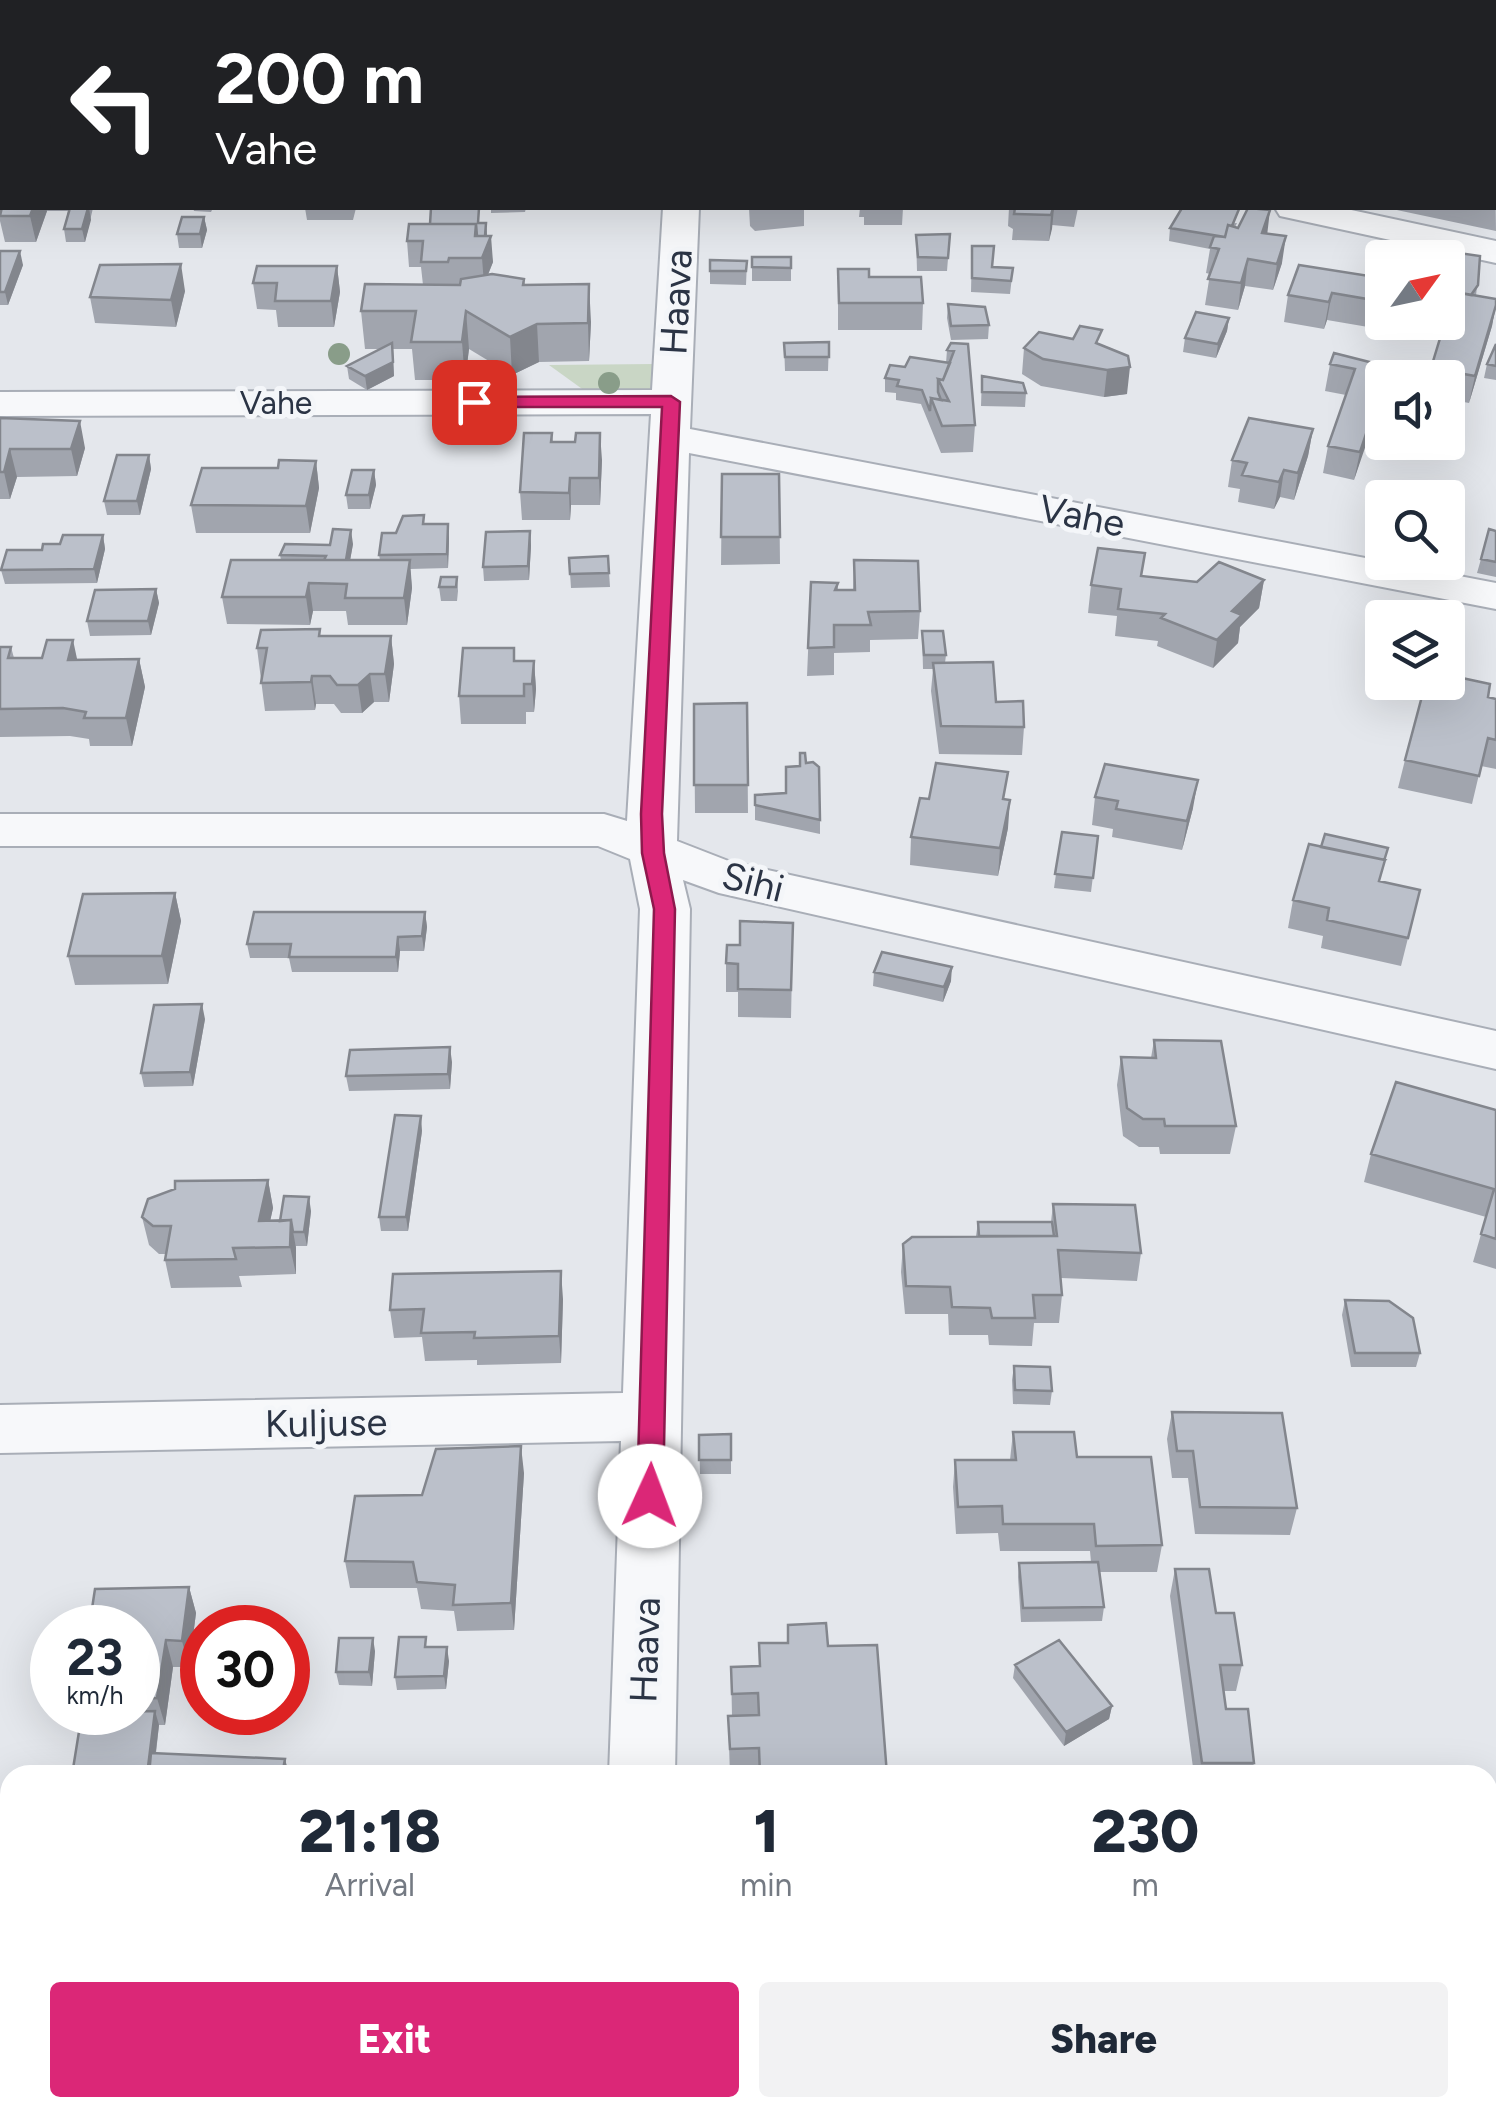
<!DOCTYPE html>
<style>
:root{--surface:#fff;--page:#f2f2f3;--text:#1f2937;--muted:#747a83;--accent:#db2777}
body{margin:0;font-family:Figtree,sans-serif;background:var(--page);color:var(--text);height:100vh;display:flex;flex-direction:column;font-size:38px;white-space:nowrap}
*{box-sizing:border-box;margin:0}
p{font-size:32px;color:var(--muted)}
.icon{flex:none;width:55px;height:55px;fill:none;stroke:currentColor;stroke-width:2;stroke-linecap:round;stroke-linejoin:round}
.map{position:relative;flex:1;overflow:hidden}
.panel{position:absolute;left:0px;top:1765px;width:1498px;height:352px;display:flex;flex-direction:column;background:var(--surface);border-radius:30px 30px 0 0;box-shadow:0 10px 40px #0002}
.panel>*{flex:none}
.hud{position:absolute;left:0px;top:0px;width:1498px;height:210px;box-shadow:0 10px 40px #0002;background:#202124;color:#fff;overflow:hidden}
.needle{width:65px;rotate:57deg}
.tools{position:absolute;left:1365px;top:240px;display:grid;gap:20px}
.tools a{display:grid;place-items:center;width:100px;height:100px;border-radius:10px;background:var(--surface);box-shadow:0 10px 40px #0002;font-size:50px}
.speed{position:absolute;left:30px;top:1605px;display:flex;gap:20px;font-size:50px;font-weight:700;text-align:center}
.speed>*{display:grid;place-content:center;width:130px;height:130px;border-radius:50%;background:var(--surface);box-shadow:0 10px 40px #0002;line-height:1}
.speed small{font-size:25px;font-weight:400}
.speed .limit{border:15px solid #d22;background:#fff;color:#111}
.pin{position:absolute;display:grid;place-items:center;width:85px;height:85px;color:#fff;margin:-42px;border-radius:20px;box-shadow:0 5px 15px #0006}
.me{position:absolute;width:110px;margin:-55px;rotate:2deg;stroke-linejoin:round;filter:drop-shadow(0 0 8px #0008)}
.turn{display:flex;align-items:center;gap:35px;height:210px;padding:0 50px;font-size:45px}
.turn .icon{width:130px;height:130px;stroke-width:2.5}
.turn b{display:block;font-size:70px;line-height:85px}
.eta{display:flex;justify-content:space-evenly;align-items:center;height:170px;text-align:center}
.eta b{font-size:60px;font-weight:800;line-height:70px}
.cta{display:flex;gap:20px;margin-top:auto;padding:20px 50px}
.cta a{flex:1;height:115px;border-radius:10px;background:var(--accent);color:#fff;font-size:40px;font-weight:800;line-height:115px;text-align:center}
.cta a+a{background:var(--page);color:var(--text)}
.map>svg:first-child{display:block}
.green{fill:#c9d6c5}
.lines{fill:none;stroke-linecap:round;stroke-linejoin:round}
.street-casing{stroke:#a9aeb7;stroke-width:4}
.street{fill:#f7f8fa;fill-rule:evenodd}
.tree{fill:#899d89}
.wall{fill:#a1a5ae}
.shaded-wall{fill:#83868d}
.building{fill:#bbc0ca;stroke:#83868d;stroke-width:2.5}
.route{fill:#db2777;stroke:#8e194d;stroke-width:2.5}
.labels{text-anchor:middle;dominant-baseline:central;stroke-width:10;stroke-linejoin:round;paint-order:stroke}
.far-street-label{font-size:32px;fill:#2b3445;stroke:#f4f6f9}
.street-label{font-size:38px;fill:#2b3445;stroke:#f4f6f9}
</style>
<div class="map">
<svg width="1496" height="2116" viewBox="0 0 1496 2116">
<rect width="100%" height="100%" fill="#e4e7ec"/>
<path class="green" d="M654,364L652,391H585L549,365Z"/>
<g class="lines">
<g class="street-casing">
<path id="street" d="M674,0H706V2H674Z
M0,120L2,121V142H0Z
M663,208H699L690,429L1496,583V609L689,453L677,841L731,862L1496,1031V1069L719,893L683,880L690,909L675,1775H609L621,1441L0,1453V1405L623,1393L640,909L630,859L598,846H0V814H604L627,821L651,414L0,416V392L652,390Z
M1275,208H1342L1496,241V263L1280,216Z
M597,2108H669V2116H597Z"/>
</g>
<use href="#street" class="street"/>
</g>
<g class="tree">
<circle cx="339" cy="354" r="11"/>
<circle cx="609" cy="383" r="11"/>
</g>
<path class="wall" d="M334,0H376V2H334Z
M408,0H437L436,2H409Z
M837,0H883V2H837Z
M1034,0H1071L1068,2H1044Z
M1128,0H1186L1184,2H1128Z
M1495,168L1496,231L1392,209V208H1495Z
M2,190V208H93L85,242H66L64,229L68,211H47L36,242H5L0,221V196Z
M193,208H213L211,212L194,211Z
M305,208H356L353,220H307Z
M491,208H526L525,212L491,213Z
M749,208H804V226L755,231L750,226Z
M860,208H903L902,225H864V217H859Z
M1009,208H1078L1074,227L1052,225L1049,241L1012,240L1013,229L1008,226Z
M204,217L207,230L202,248H179L177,234Z
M480,223H486L487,236L493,262L488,275L524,279L525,285L591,322L589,361L539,362L512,375L469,349L465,380H415L412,349H393L394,376L367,390L349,379L347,366L380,349H365L361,311L423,285L421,267H409L407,241Z
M1237,223L1235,227L1267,234L1282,263L1273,290L1245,286L1238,310L1205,305L1210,274L1206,273L1210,249L1169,241L1170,228Z
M950,234L947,271H917L916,235Z
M972,246L993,267L1013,268L1010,294L971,292Z
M1438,250L1480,256L1476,296L1496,299L1492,326L1469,403L1448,399V378H1429L1445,322H1448V258H1436Z
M0,251L23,265L8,305H0Z
M752,257H791V281H752Z
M710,260L747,261L746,285L710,284Z
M337,266L340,292L334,327H278L276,310L257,309L253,283Z
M838,269L869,277L923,303L922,330H838Z
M1382,278V305L1374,328L1327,320L1324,329L1284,322L1288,295Z
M185,291L176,327L95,323L90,297Z
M948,304L989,325L988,339L951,340L947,318Z
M1229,318L1227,331L1216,358L1183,352L1185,338Z
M829,342L828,371H785L784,343Z
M968,344L975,425L973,452L941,453L921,404L896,400V393L885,392V378L946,363L947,350Z
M1496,344V380L1484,378L1487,364Z
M1100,345L1127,394L1104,397L1041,386L1022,374L1024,348Z
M1330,364L1389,367L1354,480L1323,473L1328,446L1346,395L1325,391Z
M982,376L1026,393L1025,407L981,406Z
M0,418L85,448L77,476L17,477L10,499H0Z
M1313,429L1308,456L1294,500L1280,497L1274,509L1238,502L1240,489L1228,487L1232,460Z
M552,433L553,442L602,460L600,505H571L570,520H522L520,492Z
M149,455L151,469L140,515H107L104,501Z
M316,461L319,488L310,533H196L191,505L278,468Z
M374,470L376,485L370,509H348L346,495Z
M722,474H779L780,564L721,565Z
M425,524L449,538L448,568L410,569L412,588L407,625H348L346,611H313L310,625L227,624L222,597L281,560L280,555L330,545L353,544L350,560H380L379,555L396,533Z
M530,531L531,546L529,580L484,581L483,567Z
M1496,531V577L1477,573L1481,559Z
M103,535L105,549L97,583L5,584L1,570L42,550Z
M608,556L610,587L571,588L569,558Z
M854,560L920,611L918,639L870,640V652L834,653V675L807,676L811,582L838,583V590H853Z
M1142,576L1197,582L1264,580L1259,608L1240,627L1238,643L1213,668L1157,646L1158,641L1115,636L1117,616L1088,613L1091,585Z
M457,577L458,591L457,601H441L439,587Z
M156,589L159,603L151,635L90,636L87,621Z
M922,631L946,655L945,663L996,702L1024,727L1022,755L939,754L931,691L933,669H923Z
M320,636H391L394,664L389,702H374L362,713H341L334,704H316L315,710L265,711L257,648Z
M0,647H11L14,658L77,660L139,659L145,687L132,746H90L89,739L70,736L0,737Z
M514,648L515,661H534L536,689L534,712H526V724H461L459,696Z
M1488,697L1496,719V769L1481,766L1472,804L1398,788L1405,760Z
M747,703L748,813H695L694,704Z
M806,763L820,820V834L755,820V795L785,793L799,766Z
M1095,797L1193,808L1182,850L1112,837L1113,829L1092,825Z
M929,799L1008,828L998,876L910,865L911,837Z
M1062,832L1098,836L1091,892L1054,888Z
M1380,881L1420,890L1401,966L1321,948L1323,936L1288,928L1293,900Z
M175,893L181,921L168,984L75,985L68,956Z
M425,912L427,927L424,951H400L398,972H292L289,958H250L247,944Z
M793,923L791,1018L738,1017V992H726V963L740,945Z
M874,972L951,981L943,1002L873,986Z
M205,1019L193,1086L144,1087L141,1073Z
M1154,1040L1236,1126L1230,1154H1160L1159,1147H1139L1123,1136L1117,1085L1121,1057L1151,1058Z
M452,1062L450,1089L349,1091L346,1076Z
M1496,1110V1269L1473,1262L1486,1217L1364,1182L1371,1154Z
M422,1131L408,1231H381L379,1217Z
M268,1180L273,1208L270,1221H280L311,1211L307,1246H296V1274L239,1276L242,1287L171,1288L165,1260L166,1254H159L149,1245L142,1217Z
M1053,1204L1141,1253L1137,1281L1061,1278L1062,1295L1059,1323H1034L1032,1346L989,1345L988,1335H949L948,1314H905L901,1272L903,1244L976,1236L978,1222H1051Z
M563,1299L561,1363L477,1365V1360L425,1361L422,1337L394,1338L390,1310Z
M1345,1300L1420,1353L1416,1367H1351L1342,1315Z
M1014,1366L1052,1391L1050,1405L1013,1404L1012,1380Z
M1172,1412L1297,1508L1290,1535L1195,1534L1188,1478H1172L1167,1439Z
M1013,1432L1077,1457L1162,1545L1157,1572H1100L1104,1607L1102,1621L1021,1622L1018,1577L1019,1563L1091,1562L1090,1551H1000L998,1533L956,1534L953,1487L955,1460H1010Z
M731,1434V1474H700L699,1435Z
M524,1473L514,1630L457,1631L454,1611L421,1609L417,1588H350L345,1561L422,1495Z
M1175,1569L1216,1613L1242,1665L1236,1691H1224L1226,1709L1254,1763L1251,1775H1194L1170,1596Z
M189,1587L196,1613L189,1667H173L165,1725H159L156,1753L285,1759L289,1775H72L138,1712V1628Z
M788,1625L828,1646L887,1775H730L728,1716H732L731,1667L759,1666V1643H787Z
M427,1647L449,1661L446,1689L397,1690L395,1677Z
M375,1651L372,1686L339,1685L336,1672Z
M1015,1665L1112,1706L1109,1719L1064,1746L1013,1678Z
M1119,2108H1303L1304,2116H1119Z"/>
<path class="shaded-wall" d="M33,208H46L47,211L36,242L30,216Z
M89,208L91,220L85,242L82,229Z
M1054,208L1052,229L1049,241L1051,215Z
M1270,210L1267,236L1262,233Z
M204,217L207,230L202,248L200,234Z
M486,223L487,236H491L493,262L484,284L482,258Z
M1286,236L1282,263L1273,290L1277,264Z
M20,251L23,265L8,305L5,292Z
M1248,259L1245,286L1238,310L1241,283Z
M181,264L185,291L176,327L171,300Z
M337,266L340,292L334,327L331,301Z
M589,284L591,322L589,361L588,323Z
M1382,291V305L1374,328L1379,301Z
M1332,293L1327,320L1324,329L1329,302Z
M1496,305L1492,326L1469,403L1475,376Z
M466,311L469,349L465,380L462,342Z
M1229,318L1227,331L1216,358L1218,344Z
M537,324L539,362L512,375L510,337Z
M392,343L394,376L367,390L365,376Z
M1130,367L1127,394L1104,397L1107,370Z
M1382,386V398L1354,480L1360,452Z
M80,421L85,448L77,476L71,449Z
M1313,429L1308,456L1294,500L1298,473Z
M600,433L602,460L600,505L599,478Z
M10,449L17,477L10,499L4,472Z
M149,455L151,469L140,515L137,501Z
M316,461L319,488L310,533L306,506Z
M374,470L376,485L370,509L369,495Z
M1284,470L1280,497L1274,509L1279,482Z
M570,478L571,505L570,520L569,493Z
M448,524L449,538L448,568L447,554Z
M351,530L353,544L346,583L344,569Z
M530,531L531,546L529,580L528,566Z
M103,535L105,549L97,583L94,569Z
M410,560L412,588L407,625L404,598Z
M1264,580L1259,608L1240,627L1238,643L1213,668L1217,640L1232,611Z
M309,583L313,611L310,625L306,597Z
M156,589L159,603L151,635L148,621Z
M391,636L394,664L389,702L385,674Z
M73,640L79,668L68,660Z
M139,659L145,687L132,746L126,718Z
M534,661L536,689L534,712L532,684Z
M370,674L374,702L362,713L358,685Z
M312,676L316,704L315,710L311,682Z
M1198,780L1193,808L1182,850L1187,821Z
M1010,800L1008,828L998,876L1000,848Z
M175,893L181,921L168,984L162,956Z
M425,912L427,927L424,951L422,936Z
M398,937L400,951L398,972L396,957Z
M952,967L951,981L943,1002L944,987Z
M202,1004L205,1019L193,1086L190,1072Z
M450,1047L452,1062L450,1089L448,1074Z
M421,1116L422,1131L408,1231L406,1217Z
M268,1180L273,1208L264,1249L259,1221Z
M309,1197L311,1211L307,1246L304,1232Z
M291,1220L296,1248V1274L290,1247Z
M561,1271L563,1299L561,1363L559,1336Z
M521,1446L524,1473L514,1630L511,1603Z
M189,1587L196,1613L189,1667L182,1641Z
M373,1638L375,1651L372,1686L369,1672Z
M166,1640L173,1667L165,1725L157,1698Z
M447,1647L449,1661L446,1689L444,1676Z
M1112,1706L1109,1719L1064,1746L1066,1732Z
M155,1711L159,1725L153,1775H147Z
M285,1759L289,1775H282Z
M96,2108H102L101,2116H94Z"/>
<path class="building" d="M577,0H627V2H577Z
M777,0H821L820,2H776Z
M856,0H883V2H856Z
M1153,0H1177L1175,2H1160Z
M1432,0H1472L1480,2H1440Z
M1495,168H1496V204H1495Z
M2,207V208H33L30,216H0Z
M70,208H88L82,229H64Z
M431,208H479L478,223H486L485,236H477L476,224H430Z
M1015,208H1053L1051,215L1014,214Z
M1182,208H1228L1239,209L1232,226L1228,225L1225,237L1170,228Z
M1248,208L1270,210L1262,233L1286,236L1277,264L1248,259L1241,283L1208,279L1219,249L1210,247L1214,236L1225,237L1228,225L1238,228Z
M182,217H204L200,234H177Z
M409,224H476L475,236H491L482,258H449L448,262H421L423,241H407Z
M950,234L948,258L918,257L916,235Z
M972,246H994L992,267L1013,268L1011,281L972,278Z
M1438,250L1480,256L1478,285L1471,295L1455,292L1453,300L1449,299L1453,293H1448V258H1437Z
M0,251H20L5,292H0Z
M752,257H791V268L752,267Z
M710,260L747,261L746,271H710Z
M181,264L171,300L90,297L100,265Z
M1299,265L1382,278V291L1379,301L1332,293L1329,302L1288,295Z
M257,266H337L331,301H275L277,283H253Z
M838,269H869V277H921L923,303H839Z
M492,274L524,279L523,285L589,284L588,323L537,324L510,337L466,311L462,342H411L416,311H361L365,284L460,285L461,279Z
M1455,292L1496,299V305L1475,376L1431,368L1445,322H1448V316Z
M948,304L985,307L989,325L951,326Z
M1196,312L1229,318L1218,344L1185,338Z
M1080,326L1102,330L1096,343L1128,356L1130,367L1107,370L1043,359L1024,348L1039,332L1073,339Z
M829,342V357H785L784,343Z
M392,343L393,362L365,376L347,366Z
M951,343L968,344L975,425L942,426L931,398L949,401L938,379L943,380L954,351L947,350Z
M1496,344V366L1487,364Z
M1334,353L1389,367L1386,378H1382V386L1360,452L1328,446L1355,369L1330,364Z
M910,357L950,363L943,380L938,379V392L941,400L931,398L930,411L922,390L897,386L899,380L885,378L890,365L905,367Z
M982,376L1023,383L1026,393L982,392Z
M0,418L80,421L71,449H10L4,472H0Z
M1249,418L1313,429L1298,473L1284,470L1279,482L1242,475L1247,463L1232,460Z
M524,433H552L551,442H575L576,433H600L599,478H570L569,493L520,492Z
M117,455H149L137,501H104Z
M279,460L316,461L306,506L191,505L202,468H278Z
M352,470H374L369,495H346Z
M722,474H779L780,537H721Z
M424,515L423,524H448L447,554L379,555L382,533H396L403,516Z
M333,529L351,530L346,560H324L326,556L280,555L285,544L330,545Z
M1489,529L1496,531V562L1481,559Z
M530,531L528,566L483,567L486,532Z
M63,535H103L94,569L1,570L7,550H42L43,544H60Z
M1098,548L1145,553L1141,576L1197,582L1219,562L1264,580L1232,611L1242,615L1217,640L1161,618L1165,614L1118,609L1121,589L1091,585Z
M608,556L609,573L570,574L569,558Z
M231,560H410L404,598H345L347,584L309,583L306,597H222Z
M854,560L918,561L920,611L868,612L871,625H834V647L808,648L811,582L838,583L835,590H855Z
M441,577H457L456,587H439Z
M156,589L148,621H87L95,590Z
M320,629L319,636H391L385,674H370L358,685H337L330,676H312L311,682L261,683L267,648H257L261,630Z
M922,631H943L946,655H924Z
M47,640H73L68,660L139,659L126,718H84L86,712L63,708L0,709V647H11L8,658H42Z
M463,648H514V661H534L532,684H524V696H459Z
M993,662L996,702L1023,701L1024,727L941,726L933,663Z
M1448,675L1490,684L1488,697L1496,699V740L1488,738L1479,776L1405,760L1425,685L1442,688L1443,682H1448Z
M747,703L748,785H694V704Z
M800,753H805L806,763L813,762L819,767L820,820L755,805V795L786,793V767L800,766Z
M936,763L1008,772L1003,799L1010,800L1000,848L911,837L920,798L929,799Z
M1105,764L1198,780L1187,821L1116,809L1118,801L1095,797Z
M1062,832L1098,836L1093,878L1055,874Z
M1325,834L1388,848L1384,861L1385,860L1321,847Z
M1309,844L1385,860L1379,881L1420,890L1408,938L1327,920L1329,908L1293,900Z
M175,893L162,956H68L83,894Z
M254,912H425L422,936L398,937L396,957H289L291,944H247Z
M740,921L793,923L791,990L738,989V964L726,963L727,945H740Z
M882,952L952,967L944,987L874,972Z
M202,1004L190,1072L141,1073L154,1005Z
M1154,1040L1221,1041L1236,1126H1165L1164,1119H1143L1127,1108L1121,1057L1156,1058Z
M450,1047L448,1074L346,1076L350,1050Z
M1396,1082L1496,1110V1239L1481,1234L1494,1189L1371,1154Z
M395,1115L421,1116L406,1217H379Z
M268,1180L259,1221L291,1220L290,1247L233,1248L236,1259L165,1260L171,1226H153L142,1217L148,1199L175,1189V1181Z
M284,1196L309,1197L304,1232H293L291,1220L280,1221Z
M1053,1204L1135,1205L1141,1253L1058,1250L1062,1295H1033L1035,1318H992L990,1308L952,1307L950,1287L906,1286L903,1244L912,1237L1057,1236Z
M978,1222H1052L1054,1236H979Z
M561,1271L559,1336L474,1338L475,1332L421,1333L424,1309L390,1310L393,1274Z
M1345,1300L1389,1301L1413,1318L1420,1353H1355Z
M1014,1366L1050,1367L1052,1391L1015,1390Z
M1172,1412L1282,1413L1297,1508L1200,1507L1193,1451H1177Z
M1013,1432H1074L1077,1457H1151L1162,1545L1096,1546L1094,1524H1003L1002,1506L958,1507L955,1460H1016Z
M731,1434V1460H699V1435Z
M521,1446L511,1603L453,1605L455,1585L417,1582L413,1562L345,1561L355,1496L422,1495L436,1449Z
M1098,1562L1104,1607L1023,1608L1019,1563Z
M1175,1569H1209L1216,1613H1234L1242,1665H1220L1226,1709H1248L1254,1763H1202Z
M189,1587L182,1641L166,1640L157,1698L138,1699V1628H89L95,1589Z
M826,1623L828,1646L877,1645L887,1775H760L759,1748L730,1749L728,1716L759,1715L758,1693L732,1694L731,1667L760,1666L759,1643H788V1625Z
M399,1637H426L425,1647H447L444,1676L395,1677Z
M339,1638H373L369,1672H336Z
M1059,1640L1112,1706L1066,1732L1015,1665Z
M155,1711L147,1775H72L82,1713Z
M151,1753L285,1759L282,1775H149Z
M0,2082H10V2108H96L94,2116H0Z
M207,2108H345L344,2116H206Z
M1126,2108H1303L1304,2116H1127Z"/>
<path class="route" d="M671,396L680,402L662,814L664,853L675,909L663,1496L650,1507L637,1496L654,909L642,853L641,814L662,407H474L465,402L474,397Z"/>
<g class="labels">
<g class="far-street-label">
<text x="276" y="403">Vahe</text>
</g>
<g class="street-label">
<text transform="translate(676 302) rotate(-87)">Haava</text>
<text transform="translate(1082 516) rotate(11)">Vahe</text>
<text transform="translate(753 882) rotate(14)">Sihi</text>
<text transform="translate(326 1423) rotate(-1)">Kuljuse</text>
<text transform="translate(645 1650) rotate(-88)">Haava</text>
</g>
</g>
</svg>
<div class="tools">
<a><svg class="needle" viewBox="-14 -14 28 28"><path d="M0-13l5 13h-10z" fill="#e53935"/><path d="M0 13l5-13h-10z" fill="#747a83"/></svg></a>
<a><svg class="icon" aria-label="sound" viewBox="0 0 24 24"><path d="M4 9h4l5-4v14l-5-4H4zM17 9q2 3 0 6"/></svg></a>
<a><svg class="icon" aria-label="search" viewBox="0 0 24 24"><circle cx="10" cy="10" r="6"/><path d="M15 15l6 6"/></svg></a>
<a><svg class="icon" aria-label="layers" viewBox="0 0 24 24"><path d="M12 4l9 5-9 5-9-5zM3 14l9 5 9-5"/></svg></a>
</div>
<div class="speed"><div>23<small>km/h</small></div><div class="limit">30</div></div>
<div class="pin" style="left:474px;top:402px;background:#d93025"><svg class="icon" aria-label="arrive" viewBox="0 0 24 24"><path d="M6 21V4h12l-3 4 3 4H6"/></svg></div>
<svg class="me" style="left:650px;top:1496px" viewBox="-20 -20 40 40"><circle r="19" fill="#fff"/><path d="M0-13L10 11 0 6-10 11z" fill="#db2777"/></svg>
<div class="hud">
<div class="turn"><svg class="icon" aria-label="left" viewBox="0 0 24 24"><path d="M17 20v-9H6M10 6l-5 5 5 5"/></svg><div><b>200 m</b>Vahe</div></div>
</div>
<section class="panel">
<div class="eta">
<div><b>21:18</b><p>Arrival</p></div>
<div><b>1</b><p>min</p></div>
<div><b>230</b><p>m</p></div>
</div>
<div class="cta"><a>Exit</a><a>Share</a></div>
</section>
</div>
